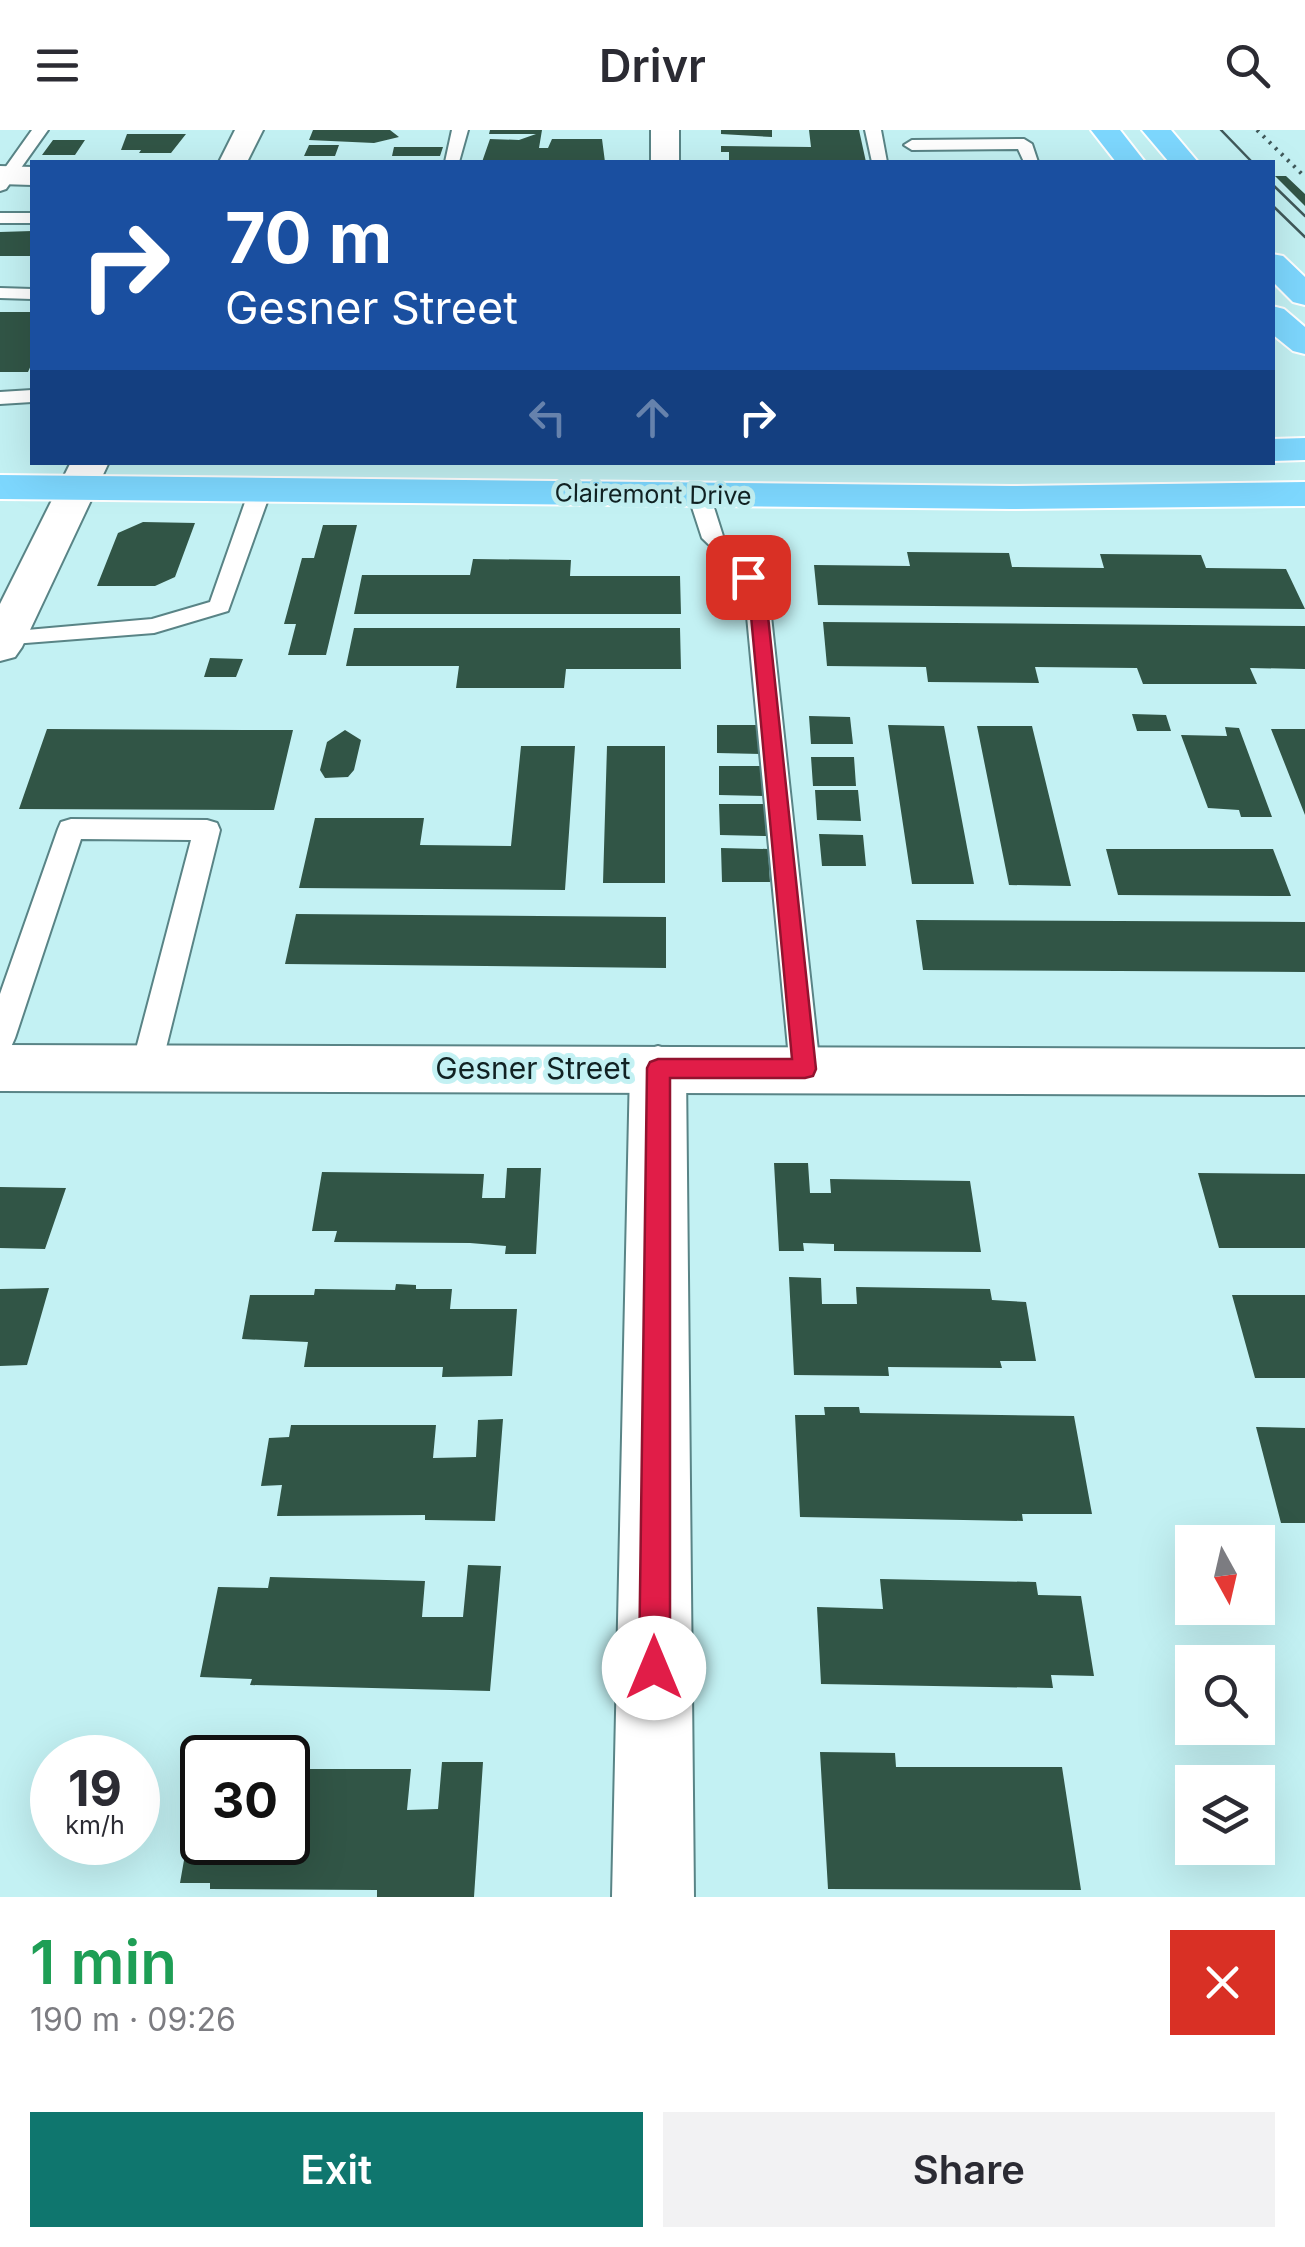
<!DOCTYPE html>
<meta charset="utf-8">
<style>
:root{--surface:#fff;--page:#f2f2f3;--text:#2b2b33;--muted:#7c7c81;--accent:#0f766e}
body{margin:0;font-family:Inter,sans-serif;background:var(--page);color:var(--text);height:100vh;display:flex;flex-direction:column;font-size:38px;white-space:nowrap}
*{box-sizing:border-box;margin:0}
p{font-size:32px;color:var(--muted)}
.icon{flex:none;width:55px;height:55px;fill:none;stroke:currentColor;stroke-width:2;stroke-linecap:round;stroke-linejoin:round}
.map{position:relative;height:1767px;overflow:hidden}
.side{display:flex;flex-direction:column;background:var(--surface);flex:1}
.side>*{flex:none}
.top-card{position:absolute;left:30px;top:30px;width:1245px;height:305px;border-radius:0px;box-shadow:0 10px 40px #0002;background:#1a4fa0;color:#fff;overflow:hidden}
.needle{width:65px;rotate:172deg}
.controls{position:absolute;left:1175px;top:1395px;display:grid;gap:20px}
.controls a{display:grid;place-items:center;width:100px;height:100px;border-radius:0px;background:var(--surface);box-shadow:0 10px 40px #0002;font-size:50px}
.speed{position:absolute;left:30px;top:1605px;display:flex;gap:20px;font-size:50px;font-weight:700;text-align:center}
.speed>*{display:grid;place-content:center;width:130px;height:130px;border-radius:50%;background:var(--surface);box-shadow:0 10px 40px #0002;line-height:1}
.speed small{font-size:25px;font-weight:400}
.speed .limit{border:5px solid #111;border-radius:15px;background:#fff;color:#111}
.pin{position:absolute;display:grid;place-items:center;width:85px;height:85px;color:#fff;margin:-42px;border-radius:20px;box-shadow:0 5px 15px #0006}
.me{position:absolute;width:110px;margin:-55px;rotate:0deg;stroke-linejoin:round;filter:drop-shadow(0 0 8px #0008)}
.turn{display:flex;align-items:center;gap:35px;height:210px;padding:0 30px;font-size:45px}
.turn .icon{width:130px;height:130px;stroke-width:2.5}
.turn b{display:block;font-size:70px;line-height:85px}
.lanes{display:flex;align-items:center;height:95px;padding:0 30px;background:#0003;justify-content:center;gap:50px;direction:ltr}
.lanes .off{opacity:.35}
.round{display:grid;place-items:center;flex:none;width:105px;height:105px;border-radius:0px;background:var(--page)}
.head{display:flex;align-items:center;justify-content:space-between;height:170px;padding:0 30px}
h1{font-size:60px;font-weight:600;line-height:75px;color:#1e9e55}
.action{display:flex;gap:20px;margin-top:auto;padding:20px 30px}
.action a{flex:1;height:115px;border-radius:0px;background:var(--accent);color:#fff;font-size:40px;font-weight:600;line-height:115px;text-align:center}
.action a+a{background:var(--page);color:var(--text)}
header{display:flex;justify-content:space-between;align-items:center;height:130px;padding:0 30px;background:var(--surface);font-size:45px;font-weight:600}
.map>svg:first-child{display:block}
.building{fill:#315546}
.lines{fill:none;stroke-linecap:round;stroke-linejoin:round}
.lane-casing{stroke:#598486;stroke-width:4}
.street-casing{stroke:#598486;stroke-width:4}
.secondary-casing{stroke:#598486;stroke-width:4}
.primary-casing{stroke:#fff;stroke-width:4}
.lane{fill:#fff;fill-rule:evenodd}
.street{fill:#fff;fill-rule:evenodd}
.secondary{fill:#fff;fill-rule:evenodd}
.primary{fill:#7dd7fe;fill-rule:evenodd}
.tram{stroke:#40595a;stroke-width:2.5}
.rail{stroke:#40595a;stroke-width:4;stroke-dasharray:2.5 6;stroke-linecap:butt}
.route{fill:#e11d48;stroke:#92132f;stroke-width:2.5}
.labels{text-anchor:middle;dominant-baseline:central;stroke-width:10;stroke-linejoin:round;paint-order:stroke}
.far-street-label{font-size:25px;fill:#112223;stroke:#c3f1f3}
.street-label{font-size:30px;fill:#112223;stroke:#c3f1f3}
</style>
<header><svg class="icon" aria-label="menu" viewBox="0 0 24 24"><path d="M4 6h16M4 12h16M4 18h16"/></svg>Drivr<svg class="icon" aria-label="search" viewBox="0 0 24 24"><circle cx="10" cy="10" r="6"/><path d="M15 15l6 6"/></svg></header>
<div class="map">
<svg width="1305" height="1767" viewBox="0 0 1305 1767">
<rect width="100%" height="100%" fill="#c3f1f3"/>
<path class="building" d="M313,0H390L399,7L374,13L309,10Z
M490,0H542L539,18H548L552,9H602L605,32H482L490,9L519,10L536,4H489Z
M721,0H772V7L721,4Z
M809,0H859L866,32H729V22H721V16L811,17Z
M127,4H186L171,23H139L141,20H121Z
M53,10H85L75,25H42Z
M309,15H339L335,26H304Z
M394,17H443L440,26H392Z
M1275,46H1286L1305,64V76Z
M32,101V126H0V102Z
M0,182H32V233L28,242H0Z
M143,392L195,393L175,447L155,456H97L118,403Z
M323,395H357L326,525H288L296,494H284L302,428H314Z
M907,422L1009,423L1012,437L1104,438L1100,424L1201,425L1206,438L1286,439L1305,479L818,475L814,435L910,436Z
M473,429L571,430L570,446H680L681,484H354L362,445H470Z
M823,492L1305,496V539L1250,538L1257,554H1143L1137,538L1035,537L1039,553L928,552L926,537L827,536Z
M354,498H680L681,539H566L564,558H456L459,536H346Z
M210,528L243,529L236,547H204Z
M1132,584L1166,585L1171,601H1137Z
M809,586L850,587L853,614H811Z
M717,595H760L761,624L717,623Z
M888,595L944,596L974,754H912Z
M977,596H1032L1071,756L1009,755Z
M1225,597L1239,598L1272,687H1241L1239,680L1208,678L1181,605L1227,606Z
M47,599L242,600H293L274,680L19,679Z
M1271,599H1305V685Z
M345,600L361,610L354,640L348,647L325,648L320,640L327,612Z
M521,616H575L565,760L299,758L315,688H424L420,715L511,716Z
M607,616H665V753H603Z
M811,627H854L856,656H813Z
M719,636H763L765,666L719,665Z
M815,660H858L861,691L817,690Z
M719,674H765L766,706L720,705Z
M819,704L863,705L866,736H822Z
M721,718L768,719L770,752H722Z
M1106,719H1273L1291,766L1118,765Z
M296,784L666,787V838L285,834Z
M916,790L1305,792V842L923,840Z
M774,1033H808L810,1063H831L830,1049L970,1051L981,1122L834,1121V1114L803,1113L804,1121H779Z
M507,1038H541L536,1124H505L506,1116L470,1113L334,1112L337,1101H312L322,1042L484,1044L482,1068H505Z
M1198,1043L1305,1044V1118H1219Z
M0,1057L66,1058L45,1119L0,1118Z
M789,1147L821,1148L822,1174H857L856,1157L990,1159L992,1170L1026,1172L1036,1231H1000L1002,1238L888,1237L889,1246L794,1245Z
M396,1154L416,1155V1159H452L450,1179H517L512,1246L442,1247L443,1237H304L308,1212L242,1209L250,1165H314L315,1159L395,1160Z
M49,1158L27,1235L0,1236V1159Z
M1232,1165H1305V1248H1255Z
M824,1277H859L860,1283L1074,1286L1092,1384H1022L1023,1391L800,1387L795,1285H825Z
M503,1289L495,1391L425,1390V1385L277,1386L282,1355L261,1356L269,1308L289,1307L291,1295H436L433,1328L476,1327L478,1290Z
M1256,1297L1305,1298V1393H1281Z
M468,1435L501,1436L490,1561L250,1555L252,1549L200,1547L218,1457L268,1458L270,1447L425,1451L422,1487H463Z
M880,1449L1036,1452L1038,1465L1081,1466L1094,1546L1051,1545L1053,1558L821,1554L817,1477L883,1479Z
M820,1622L895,1623L896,1637H1062L1081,1760L828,1759Z
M442,1632H483L474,1767H377V1760L210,1759V1753H180L198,1650H202V1712H288V1639H411L407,1680L438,1679Z"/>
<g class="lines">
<g class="lane-casing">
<path id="lane" d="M32,0H48L6,59L0,61V45Z
M452,0H468L459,32H445Z
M865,0H881L887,32H872Z
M1024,9L1032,14L1038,32H1024L1018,19L912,20L904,15L912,10Z
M0,83H32V93H0Z
M0,158L32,159V169L0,168Z
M32,260V272L0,274V262Z
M261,352L272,358L228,481L154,503L0,515V503L4,502L152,489L210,472L250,358Z
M699,359L710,365L723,406L753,435L771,486L820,939L816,948L805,952L794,948L790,939L747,486L732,437L702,408L688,365Z
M71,689L207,690L217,693L220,700L161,938L157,947L146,951L135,947L131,938L191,710L81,709L15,908L11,917L0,920V864L58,699L61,692Z"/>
</g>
<g class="street-casing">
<path id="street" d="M651,0H679V32H651Z
M0,36L32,37V55L0,54Z
M658,916L678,922L686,939L694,1767H612L630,939L638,922Z"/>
</g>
<g class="secondary-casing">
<path id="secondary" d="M235,0H263L247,32H219Z
M71,332H109L22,517L15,527L0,531V474Z
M0,915L1305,919V965L0,961Z"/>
</g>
<g class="primary-casing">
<path id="primary" d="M1091,0H1120L1145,32H1116Z
M1142,0H1171L1198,32H1169Z
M1272,124L1283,126L1305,147V175L1293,172L1272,151Z
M1272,176L1284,179L1305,197V224L1293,221L1272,204Z
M1305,308V330L1272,331V309Z
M0,345L1011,356L1305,352V376L1011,379L0,369Z"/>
</g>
<use href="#lane" class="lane"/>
<use href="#street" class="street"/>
<use href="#secondary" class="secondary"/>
<use href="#primary" class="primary"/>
<path class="tram" d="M1221,0L1252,32
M1272,54L1305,86
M1272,75L1305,107"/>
<path class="rail" d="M1257,0L1305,47"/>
</g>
<path class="route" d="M748,442L756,447L768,486L816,939L813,946L805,948H670V1538L665,1549L654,1553L643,1549L639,1538L647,938L650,932L658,929H792L751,486L739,447Z"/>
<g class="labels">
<g class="far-street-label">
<text transform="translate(653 364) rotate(1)">Clairemont Drive</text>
</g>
<g class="street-label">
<text x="533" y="938">Gesner Street</text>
</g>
</g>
</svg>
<div class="controls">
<a><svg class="needle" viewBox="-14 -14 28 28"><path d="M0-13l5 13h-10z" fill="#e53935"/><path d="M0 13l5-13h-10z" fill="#7c7c81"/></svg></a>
<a><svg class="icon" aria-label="search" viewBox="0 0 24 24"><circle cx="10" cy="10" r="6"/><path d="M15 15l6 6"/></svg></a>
<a><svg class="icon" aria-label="layers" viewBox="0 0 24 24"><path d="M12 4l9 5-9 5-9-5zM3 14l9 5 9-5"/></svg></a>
</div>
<div class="speed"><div>19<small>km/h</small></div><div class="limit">30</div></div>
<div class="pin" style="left:748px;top:447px;background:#d93025"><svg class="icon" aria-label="arrive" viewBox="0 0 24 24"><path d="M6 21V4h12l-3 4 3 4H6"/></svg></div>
<svg class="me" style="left:654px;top:1538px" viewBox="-20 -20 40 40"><circle r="19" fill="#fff"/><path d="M0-13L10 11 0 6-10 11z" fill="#e11d48"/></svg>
<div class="top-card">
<div class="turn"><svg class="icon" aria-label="right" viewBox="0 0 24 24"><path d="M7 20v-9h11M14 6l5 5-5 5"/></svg><div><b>70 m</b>Gesner Street</div></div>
<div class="lanes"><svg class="icon off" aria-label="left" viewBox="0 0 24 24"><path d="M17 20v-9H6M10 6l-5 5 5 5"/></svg><svg class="icon off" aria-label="ahead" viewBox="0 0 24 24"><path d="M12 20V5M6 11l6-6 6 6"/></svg><svg class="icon" aria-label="right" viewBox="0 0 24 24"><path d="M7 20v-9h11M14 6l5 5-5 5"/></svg></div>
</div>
</div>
<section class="side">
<div class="head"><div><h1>1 min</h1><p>190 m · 09:26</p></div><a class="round" style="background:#d93025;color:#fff"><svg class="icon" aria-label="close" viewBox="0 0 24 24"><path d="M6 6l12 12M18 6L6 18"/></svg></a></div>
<div class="action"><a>Exit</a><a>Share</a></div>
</section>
